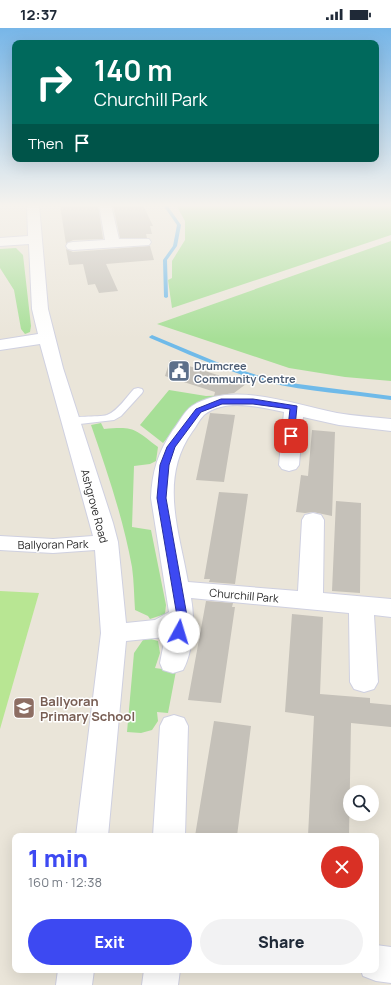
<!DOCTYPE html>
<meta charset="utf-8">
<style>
:root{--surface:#fff;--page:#f2f2f3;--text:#1f2937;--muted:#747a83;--accent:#3d49f2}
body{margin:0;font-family:Manrope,sans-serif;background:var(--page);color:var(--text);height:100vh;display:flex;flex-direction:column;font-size:15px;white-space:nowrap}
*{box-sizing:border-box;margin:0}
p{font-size:13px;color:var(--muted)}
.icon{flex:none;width:22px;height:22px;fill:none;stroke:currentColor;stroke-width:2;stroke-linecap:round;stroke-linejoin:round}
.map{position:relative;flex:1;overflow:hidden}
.drawer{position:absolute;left:12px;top:805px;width:367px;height:140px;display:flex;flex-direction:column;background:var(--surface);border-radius:8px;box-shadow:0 4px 16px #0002}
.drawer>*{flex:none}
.guide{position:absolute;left:12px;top:12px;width:367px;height:122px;border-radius:8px;box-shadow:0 4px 16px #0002;background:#00695c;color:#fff;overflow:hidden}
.fabs{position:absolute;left:343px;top:757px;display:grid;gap:8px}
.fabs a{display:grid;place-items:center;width:36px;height:36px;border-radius:50%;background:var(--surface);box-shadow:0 4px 16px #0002;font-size:20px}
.pin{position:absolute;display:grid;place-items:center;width:34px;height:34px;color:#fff;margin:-17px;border-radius:8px;box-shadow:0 2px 6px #0006}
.me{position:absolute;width:44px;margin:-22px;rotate:6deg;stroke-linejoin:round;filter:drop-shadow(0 0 3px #0008)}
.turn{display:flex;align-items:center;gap:14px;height:84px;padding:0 16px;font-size:18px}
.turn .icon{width:52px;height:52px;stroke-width:2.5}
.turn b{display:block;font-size:28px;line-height:34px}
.then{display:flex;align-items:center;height:38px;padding:0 16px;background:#0003;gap:8px;font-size:15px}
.round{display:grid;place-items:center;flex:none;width:42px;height:42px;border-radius:21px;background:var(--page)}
.head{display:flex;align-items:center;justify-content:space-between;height:68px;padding:0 16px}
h1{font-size:24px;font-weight:800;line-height:30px;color:var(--accent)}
.cta{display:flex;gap:8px;margin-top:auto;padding:8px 16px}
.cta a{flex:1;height:46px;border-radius:24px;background:var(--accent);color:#fff;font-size:16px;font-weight:800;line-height:46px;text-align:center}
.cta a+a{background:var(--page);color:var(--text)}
.status{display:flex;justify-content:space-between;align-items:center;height:28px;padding:0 20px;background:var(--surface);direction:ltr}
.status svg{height:11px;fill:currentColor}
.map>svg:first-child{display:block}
.green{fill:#a7df97}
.pitch{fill:#b8e693}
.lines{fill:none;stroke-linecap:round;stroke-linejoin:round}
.stream{fill:#6fbae9;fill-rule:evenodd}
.building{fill:#c5c1b9}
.lane-casing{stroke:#cfd0e0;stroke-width:2}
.street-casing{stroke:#cfd0e0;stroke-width:2}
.lane{fill:#fff;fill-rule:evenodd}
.street{fill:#fff;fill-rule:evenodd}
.route{fill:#3d49f2;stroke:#282f9d}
.labels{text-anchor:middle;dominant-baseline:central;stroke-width:3;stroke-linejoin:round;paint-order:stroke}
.service-label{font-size:11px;font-weight:bold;fill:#4e5e75;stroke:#fff;text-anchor:start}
.street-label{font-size:11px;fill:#272727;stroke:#fff}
.near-education-label{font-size:13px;font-weight:bold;fill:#785e54;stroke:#fff;text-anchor:start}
</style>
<div class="status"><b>12:37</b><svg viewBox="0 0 49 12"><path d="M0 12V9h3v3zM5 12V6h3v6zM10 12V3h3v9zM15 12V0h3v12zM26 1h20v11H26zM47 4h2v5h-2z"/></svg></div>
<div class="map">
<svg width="391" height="957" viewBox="0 0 391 957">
<rect width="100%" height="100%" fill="#eae5d9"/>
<path class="green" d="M176,177H391V207L172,280L168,252L172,250V233L185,212V193Z
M391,213V353L345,349L289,340L157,296Z
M16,220L23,227L31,298L30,304L25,306L21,301L14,262L0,240V221Z
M169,362L206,368L233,367L197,374L163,415L140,397Z
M101,395L104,401C135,398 134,401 158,419L156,433L150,436L134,438L132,499L151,502L166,577L165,586L150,591L148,588L135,582C134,568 134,553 132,539C123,490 107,443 91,397Z
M151,611L158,613L160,625L155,640L176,643L168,685L157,684L158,693L152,702L141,705L127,704L134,625L143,612Z"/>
<path class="pitch" d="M0,563L39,565L0,701Z"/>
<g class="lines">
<path class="stream" d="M163,177H167L181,197L177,218L167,232L168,269L166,270L164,269L163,232L173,218L177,197Z
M152,307L219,335L269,351L298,356L391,368V372C350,366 308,364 267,354C227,344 188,326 150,310L149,309Z"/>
</g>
<path class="building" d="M60,177H98L103,211L73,212L66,216Z
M113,177H143L153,198H150L152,206H146L147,210H120Z
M150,218L154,232L106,236L118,263L99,265L95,256L88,257L83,236L69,237L66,221L73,224Z
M170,332L246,356L234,365L214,368L215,364L165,348Z
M210,385L235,387L224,454L196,452Z
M312,402L335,404L332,488L313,484L305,485L296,484L301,447L308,448Z
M219,464L248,466L235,556L209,554L210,551H204Z
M336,473L361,475L360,565L332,563Z
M206,573L233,575L232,579H235L221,675L188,672Z
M292,586L323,589L320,666L370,670V675L391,677V699L351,695L349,808H308L314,688L285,684Z
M214,693L251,698L237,808H195Z"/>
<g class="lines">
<g class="lane-casing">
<path id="lane" d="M138,360L142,361L143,363L142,365L121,388L114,392L71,397L65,394C71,386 98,390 107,387C118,383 127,368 134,361Z"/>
</g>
<g class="street-casing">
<path id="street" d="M27,177H39L48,281L63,340L113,495L118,514L126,595L155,592L169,584L151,470C152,444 158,424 173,402C179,395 184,383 192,378C232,352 295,377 337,385C354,388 373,389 391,391V403L339,397L303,389L299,437L296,441L289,443L282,441L279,437L284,384C260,379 225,370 204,387C199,392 196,399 192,404C159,451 179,502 188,554L298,563L302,492L305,487L313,485L321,487L324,492L323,565L391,571V589L374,587L378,654L374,661L364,664L354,661L350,654L349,585L191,570C195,591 193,624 183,642L173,645L163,642L160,635L165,609L126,613L108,808H76L101,605L95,522L53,525L0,522V508L53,511L93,508L40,316L0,322V312L38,306L32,281L29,216L0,218V210L28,208Z
M99,177H111L119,211H149L151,214L149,217L73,222L68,221L66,218L68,215L73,214L105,212Z
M174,687L184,690L188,698L185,808H153L160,698L164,690Z
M376,917L391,919V955L376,953L363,948L361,942H376Z
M58,942H94L92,957H56Z
M144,942H180L178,957H142Z"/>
</g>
<use href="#lane" class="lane"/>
<use href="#street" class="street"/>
</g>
<linearGradient id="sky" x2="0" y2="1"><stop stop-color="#77b6e8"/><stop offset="0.57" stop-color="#f6f3ee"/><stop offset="1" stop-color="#f6f3ee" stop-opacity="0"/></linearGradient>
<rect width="391" height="311" fill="url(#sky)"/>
<path class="route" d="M253,371L297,378L294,410L287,408L290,381L253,376H222L201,384L175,419L169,437L166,470L187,588L183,607H175L174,604L177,588L157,470L160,437L167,419L196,381L221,371Z"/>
<defs>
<g id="civic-square" transform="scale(1.15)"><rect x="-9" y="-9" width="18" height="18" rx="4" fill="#5c6f8a" stroke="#fff"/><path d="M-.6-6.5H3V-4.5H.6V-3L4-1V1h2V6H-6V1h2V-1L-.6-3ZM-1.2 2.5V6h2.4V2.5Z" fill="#fff"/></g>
<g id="school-square" transform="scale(1.15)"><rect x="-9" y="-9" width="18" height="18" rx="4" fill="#8d6e63" stroke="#fff"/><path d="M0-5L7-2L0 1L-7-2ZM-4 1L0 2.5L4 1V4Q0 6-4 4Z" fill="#fff"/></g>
</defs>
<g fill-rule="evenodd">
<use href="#civic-square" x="179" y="343"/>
<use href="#school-square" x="24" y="680"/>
</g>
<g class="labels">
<g class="service-label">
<text x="194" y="337">Drumcree<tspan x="194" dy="13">Community Centre</tspan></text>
</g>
<g class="street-label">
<text transform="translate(95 478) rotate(75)">Ashgrove Road</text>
<text transform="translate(53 516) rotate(-1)">Ballyoran Park</text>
<text transform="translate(244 567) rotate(5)">Churchill Park</text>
</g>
<g class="near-education-label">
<text x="40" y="673">Ballyoran<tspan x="40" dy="15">Primary School</tspan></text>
</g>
</g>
</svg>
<div class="fabs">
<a><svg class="icon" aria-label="search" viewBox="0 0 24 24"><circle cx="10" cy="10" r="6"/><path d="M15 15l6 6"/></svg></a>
</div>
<div class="pin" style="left:291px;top:408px;background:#d93025"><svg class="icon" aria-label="arrive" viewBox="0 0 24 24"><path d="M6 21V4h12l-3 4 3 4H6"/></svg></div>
<svg class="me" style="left:179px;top:604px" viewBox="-20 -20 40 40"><circle r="19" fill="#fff"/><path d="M0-13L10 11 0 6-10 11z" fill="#3d49f2"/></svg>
<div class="guide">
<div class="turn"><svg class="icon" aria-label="right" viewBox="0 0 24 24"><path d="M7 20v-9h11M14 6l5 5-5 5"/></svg><div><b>140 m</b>Churchill Park</div></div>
<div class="then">Then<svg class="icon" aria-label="arrive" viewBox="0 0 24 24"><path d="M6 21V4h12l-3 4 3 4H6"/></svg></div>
</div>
<section class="drawer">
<div class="head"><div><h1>1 min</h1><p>160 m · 12:38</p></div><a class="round" style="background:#d93025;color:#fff"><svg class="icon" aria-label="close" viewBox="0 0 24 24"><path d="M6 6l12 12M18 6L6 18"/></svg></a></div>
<div class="cta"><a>Exit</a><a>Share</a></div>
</section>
</div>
